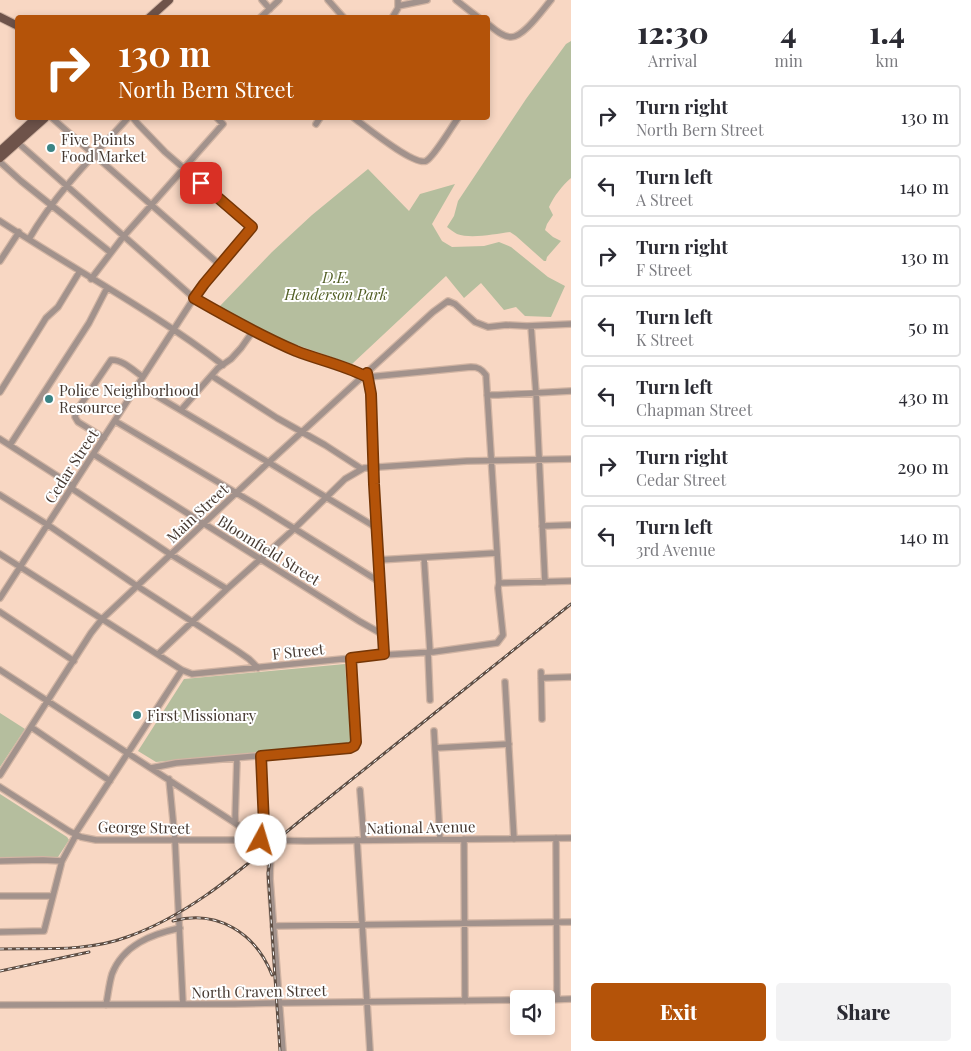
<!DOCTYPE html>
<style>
:root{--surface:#fff;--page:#f2f2f3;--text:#2b2b33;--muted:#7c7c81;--line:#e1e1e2;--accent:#b45309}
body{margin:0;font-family:"Playfair Display",serif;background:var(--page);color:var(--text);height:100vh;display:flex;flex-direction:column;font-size:19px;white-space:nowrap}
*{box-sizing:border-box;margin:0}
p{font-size:16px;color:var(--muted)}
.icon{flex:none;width:28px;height:28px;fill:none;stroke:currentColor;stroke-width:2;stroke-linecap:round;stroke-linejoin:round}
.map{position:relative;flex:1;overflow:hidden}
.side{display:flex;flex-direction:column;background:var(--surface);width:400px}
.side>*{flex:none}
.guide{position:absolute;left:15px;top:15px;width:475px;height:105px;border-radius:5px;box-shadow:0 2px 8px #0003;background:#b45309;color:#fff;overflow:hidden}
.controls{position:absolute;left:510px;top:990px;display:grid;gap:10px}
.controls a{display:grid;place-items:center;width:45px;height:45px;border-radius:5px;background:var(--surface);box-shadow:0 2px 8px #0003;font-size:25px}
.pin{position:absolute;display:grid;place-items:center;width:42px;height:42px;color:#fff;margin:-21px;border-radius:10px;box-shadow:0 2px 8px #0006}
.me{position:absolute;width:55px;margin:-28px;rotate:6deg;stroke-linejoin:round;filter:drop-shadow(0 0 4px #0008)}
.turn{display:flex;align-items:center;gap:18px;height:105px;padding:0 20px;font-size:22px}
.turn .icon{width:65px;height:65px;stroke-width:2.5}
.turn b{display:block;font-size:35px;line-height:42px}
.eta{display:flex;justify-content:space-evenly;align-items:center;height:85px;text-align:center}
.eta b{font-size:30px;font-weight:800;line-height:35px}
.primary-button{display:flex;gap:10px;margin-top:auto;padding:10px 20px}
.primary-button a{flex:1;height:58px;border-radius:5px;background:var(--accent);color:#fff;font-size:20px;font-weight:800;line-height:58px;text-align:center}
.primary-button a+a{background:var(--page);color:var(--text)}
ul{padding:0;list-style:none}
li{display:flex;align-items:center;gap:15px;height:62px;margin:0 10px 8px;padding:0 10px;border:2px solid var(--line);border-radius:5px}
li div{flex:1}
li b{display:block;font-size:19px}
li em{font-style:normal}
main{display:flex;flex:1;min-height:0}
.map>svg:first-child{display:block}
.green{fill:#b5be9e}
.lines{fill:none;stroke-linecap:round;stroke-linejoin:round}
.minor-casing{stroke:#d1b4a3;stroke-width:8}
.major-casing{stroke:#d1b4a3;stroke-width:10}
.minor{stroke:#a2928c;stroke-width:5.5}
.major{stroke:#6e534a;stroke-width:8}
.rail-casing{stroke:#5e4e44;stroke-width:3}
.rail{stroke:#fff;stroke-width:1;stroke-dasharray:4;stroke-linecap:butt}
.route-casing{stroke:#753606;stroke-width:12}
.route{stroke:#b45309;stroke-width:9}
.poi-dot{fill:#3b8485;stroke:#fff;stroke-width:2}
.labels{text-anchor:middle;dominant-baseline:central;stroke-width:4;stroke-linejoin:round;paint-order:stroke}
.poi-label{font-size:15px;fill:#453830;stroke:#fff;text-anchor:start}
.park-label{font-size:15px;font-style:italic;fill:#515e24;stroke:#fff}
.street-label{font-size:15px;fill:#453830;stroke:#fff}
</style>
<main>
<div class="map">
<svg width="571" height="1051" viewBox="0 0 571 1051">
<rect width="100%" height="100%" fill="#f8d7c3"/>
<path class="green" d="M571,41V178C562,186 554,196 549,207L553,215L547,224L545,230L553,237L561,241L547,257L546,261H544L516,236L510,232C495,234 471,239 457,234C453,232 450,229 447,227L454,216L458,201L526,99L566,44Z
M368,169L409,211L420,194L455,184L432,224L442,241L452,247L484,246L499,242L511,247L548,277L565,286L551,317L525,316L516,307L504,310L481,283L464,298L446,276L352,364L279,339L219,307L272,252L312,215Z
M345,664L351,744L156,762L138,751L184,679Z
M0,713L25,729L0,767Z
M0,794L67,837L69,840L58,857L0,858Z"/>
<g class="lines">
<g class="minor-casing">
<path id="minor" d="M262,0L270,9
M328,0L344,18
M456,0L479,18
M398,6L427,0
M260,18L279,0
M392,18L398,8V0
M488,24C494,29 503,37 511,37C524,37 543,9 551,0
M52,118L220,265
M354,118C365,126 414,166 426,161C434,157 452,126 458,118
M316,124L320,118
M17,142L194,298L237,323L276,342L297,351L352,370L365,375
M0,162L21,181L110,252
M0,221C73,269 153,311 223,365
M29,239C55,194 93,156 128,118
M0,261L19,232
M91,279L123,237L223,124L217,118
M531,326L536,393L545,582
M368,375L371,394L374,484L383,655
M212,376L277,418L325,445L362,469
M138,385L263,459L377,528
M0,392L46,318L58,307L80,271
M487,395H498L571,391
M181,410L218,368L231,359L241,348L253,331
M115,421L255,504L380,582
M104,438L78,422L75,417L77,410L111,360C122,359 134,371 143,377
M0,439L73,486
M10,445L89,323L107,288
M93,454L359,621L382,634
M71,488L170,554L227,589
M0,495L48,525L134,584L236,650L249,659L258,668
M542,526L571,525
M0,554L182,670L192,674L383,655L433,652L497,643L503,635L498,588L499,583L486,375C482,369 478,367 471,367L368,377
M424,558L430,652
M378,560L496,553
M499,583L571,581
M0,598L194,298L204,284L252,227L165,152L138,124L133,118
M0,612L74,661
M428,652L430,700
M158,654L227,589L294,529L345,479L364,468L467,461L571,459
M0,670L261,840L264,825L261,756
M541,672L542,719
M541,678L571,677
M505,682L514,839
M31,727L110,781
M434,731L440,839
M435,748L509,744
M151,768L176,763L350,748L354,746L355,742L351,658
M0,775L91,633L102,619L269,462L433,312L448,301L455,304L475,322L488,327L506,325L527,326L571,324
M169,779L175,840L183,1004
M0,787L69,831L81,837L96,840H261L306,841L571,838
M360,790L364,840
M235,822L237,758
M75,834L182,670
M556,838L557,999
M464,839L465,1001
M357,840L370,1051
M271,841L270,879L283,1051
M0,861L43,860L62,861
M0,896H53
M273,926L571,922
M0,932L44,931L62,861L76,835
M546,1000L571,999
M0,1005L234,1004L276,1003L519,1000
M106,1005C108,995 109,984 112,974C123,945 152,934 180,928"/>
</g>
<g class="major-casing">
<path id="major" d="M0,17L18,26
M149,18L169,0
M0,151L36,118
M0,158L45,118"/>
</g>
<use href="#minor" class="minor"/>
<use href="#major" class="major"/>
<g class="rail-casing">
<path id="rail" d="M279,842L271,856L268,873L280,1051
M173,921C217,909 256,933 272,975
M0,949C42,948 87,952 127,937C198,912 253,858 311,812C398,743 484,673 571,604
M0,971L89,952"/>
</g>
<use href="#rail" class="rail"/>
</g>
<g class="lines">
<g class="route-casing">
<path id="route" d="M201,183L252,227L204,284L194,298C227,317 261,336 296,351C319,360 343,365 365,376L367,373L371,394L374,484L384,654L351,658L356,742L354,746L350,748L261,756L264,825L261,840"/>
</g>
<use href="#route" class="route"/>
</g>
<g class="poi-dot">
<circle cx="51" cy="148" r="5"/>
<circle cx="49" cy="399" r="5"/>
<circle cx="137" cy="715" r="5"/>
</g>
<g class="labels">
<g class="poi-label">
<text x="61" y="139">Five Points<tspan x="61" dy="17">Food Market</tspan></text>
<text x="59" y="390">Police Neighborhood<tspan x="59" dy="17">Resource</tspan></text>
<text x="147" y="715">First Missionary</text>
</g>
<g class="park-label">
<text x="336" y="277">D.E.<tspan x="336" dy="17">Henderson Park</tspan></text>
</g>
<g class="street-label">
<text transform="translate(71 466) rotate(-57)">Cedar Street</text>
<text transform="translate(197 513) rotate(-43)">Main Street</text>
<text transform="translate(269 550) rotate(32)">Bloomfield Street</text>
<text transform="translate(298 651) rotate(-6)">F Street</text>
<text transform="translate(144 827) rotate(1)">George Street</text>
<text transform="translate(421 827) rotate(-1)">National Avenue</text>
<text transform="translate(259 991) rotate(-1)">North Craven Street</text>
</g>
</g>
</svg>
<div class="controls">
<a><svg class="icon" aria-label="sound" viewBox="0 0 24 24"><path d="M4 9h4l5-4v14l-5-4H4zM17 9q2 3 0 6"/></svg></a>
</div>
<div class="pin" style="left:201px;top:183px;background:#d93025"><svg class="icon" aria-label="arrive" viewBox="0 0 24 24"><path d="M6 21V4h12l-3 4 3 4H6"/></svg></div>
<svg class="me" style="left:261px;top:840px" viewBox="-20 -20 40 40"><circle r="19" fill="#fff"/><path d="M0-13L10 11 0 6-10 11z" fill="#b45309"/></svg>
<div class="guide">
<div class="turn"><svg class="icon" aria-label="right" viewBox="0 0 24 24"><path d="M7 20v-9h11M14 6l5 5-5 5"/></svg><div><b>130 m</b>North Bern Street</div></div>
</div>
</div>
<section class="side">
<div class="eta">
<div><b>12:30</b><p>Arrival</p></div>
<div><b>4</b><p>min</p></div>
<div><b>1.4</b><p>km</p></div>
</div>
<ul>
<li><svg class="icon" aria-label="right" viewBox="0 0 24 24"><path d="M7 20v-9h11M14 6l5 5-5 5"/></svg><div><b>Turn right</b><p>North Bern Street</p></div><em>130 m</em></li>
<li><svg class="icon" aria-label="left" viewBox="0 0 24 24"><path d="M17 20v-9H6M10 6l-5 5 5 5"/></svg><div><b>Turn left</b><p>A Street</p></div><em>140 m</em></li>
<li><svg class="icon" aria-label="right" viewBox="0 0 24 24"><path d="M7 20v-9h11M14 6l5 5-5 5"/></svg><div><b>Turn right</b><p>F Street</p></div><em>130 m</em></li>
<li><svg class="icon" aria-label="left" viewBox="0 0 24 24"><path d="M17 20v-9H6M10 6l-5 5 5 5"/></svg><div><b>Turn left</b><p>K Street</p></div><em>50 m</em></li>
<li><svg class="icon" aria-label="left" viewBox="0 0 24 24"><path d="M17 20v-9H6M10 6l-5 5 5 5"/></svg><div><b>Turn left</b><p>Chapman Street</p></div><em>430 m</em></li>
<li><svg class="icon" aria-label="right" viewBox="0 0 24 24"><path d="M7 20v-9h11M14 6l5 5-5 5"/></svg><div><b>Turn right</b><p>Cedar Street</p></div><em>290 m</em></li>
<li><svg class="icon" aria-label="left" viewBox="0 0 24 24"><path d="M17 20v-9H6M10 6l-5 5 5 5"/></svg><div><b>Turn left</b><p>3rd Avenue</p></div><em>140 m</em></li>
</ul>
<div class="primary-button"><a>Exit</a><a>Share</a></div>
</section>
</main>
